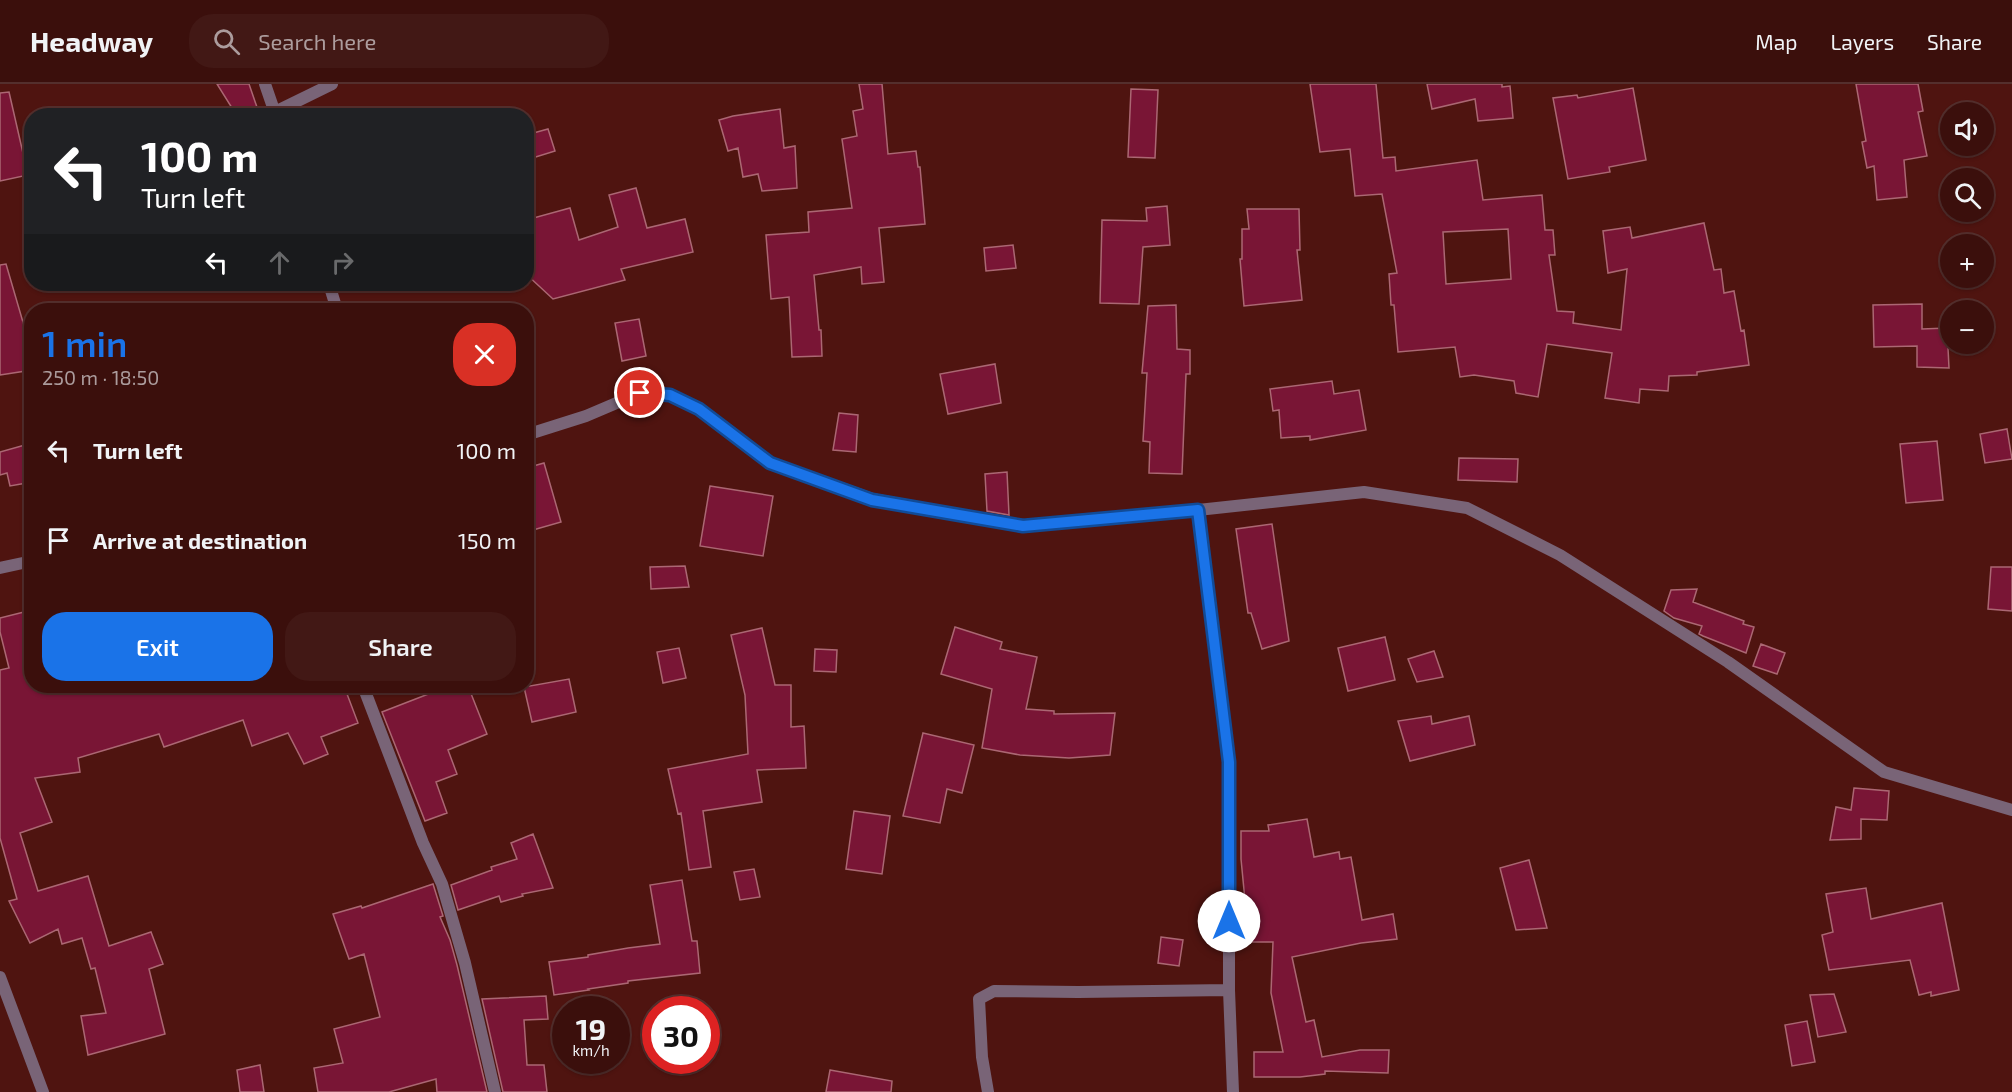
<!DOCTYPE html>
<meta charset="utf-8">
<style>
:root{--surface:#3b0f0c;--page:#421815;--text:#f1f3f6;--muted:#ac9c9d;--line:#542f2d;--accent:#1a73e8}
body{margin:0;font-family:"Exo 2",sans-serif;background:var(--page);color:var(--text);height:100vh;display:flex;flex-direction:column;font-size:22px;white-space:nowrap}
*{box-sizing:border-box;margin:0}
p{font-size:20px;color:var(--muted)}
.icon{flex:none;width:33px;height:33px;fill:none;stroke:currentColor;stroke-width:2;stroke-linecap:round;stroke-linejoin:round}
.map{position:relative;flex:1;overflow:hidden}
.sheet{position:absolute;left:24px;top:219px;width:510px;height:390px;display:flex;flex-direction:column;background:var(--surface);border-radius:24px;box-shadow:0 2px 4px #0004,0 0 0 2px var(--line)}
.sheet>*{flex:none}
.hud{position:absolute;left:24px;top:24px;width:510px;height:183px;border-radius:24px;box-shadow:0 2px 4px #0004,0 0 0 2px var(--line);background:#202124;color:#fff;overflow:hidden}
.fabs{position:absolute;left:1940px;top:18px;display:grid;gap:12px}
.fabs a{display:grid;place-items:center;width:54px;height:54px;border-radius:50%;background:var(--surface);box-shadow:0 2px 4px #0004,0 0 0 2px var(--line);font-size:30px}
.speed{position:absolute;left:552px;top:912px;display:flex;gap:12px;font-size:30px;font-weight:700;text-align:center}
.speed>*{display:grid;place-content:center;width:78px;height:78px;border-radius:50%;background:var(--surface);box-shadow:0 2px 4px #0004,0 0 0 2px var(--line);line-height:1}
.speed small{font-size:15px;font-weight:400}
.speed .limit{border:9px solid #d22;background:#fff;color:#111}
.pin{position:absolute;display:grid;place-items:center;width:51px;height:51px;color:#fff;margin:-26px;border:3px solid #fff;border-radius:50%;box-shadow:0 2px 6px #0007}
.me{position:absolute;width:66px;margin:-33px;rotate:0deg;stroke-linejoin:round;filter:drop-shadow(0 0 4px #0008)}
.turn{display:flex;align-items:center;gap:21px;height:126px;padding:0 18px;font-size:27px}
.turn .icon{width:78px;height:78px;stroke-width:2.5}
.turn b{display:block;font-size:42px;line-height:51px}
.lanes{display:flex;align-items:center;height:57px;padding:0 18px;background:#0003;justify-content:center;gap:30px;direction:ltr}
.lanes .off{opacity:.35}
.round{display:grid;place-items:center;flex:none;width:63px;height:63px;border-radius:24px;background:var(--page)}
.summary{display:flex;align-items:center;justify-content:space-between;height:102px;padding:0 18px}
h1{font-size:36px;font-weight:600;line-height:45px;color:var(--accent)}
.primary-button{display:flex;gap:12px;margin-top:auto;padding:12px 18px}
.primary-button a{flex:1;height:69px;border-radius:24px;background:var(--accent);color:#fff;font-size:24px;font-weight:600;line-height:69px;text-align:center}
.primary-button a+a{background:var(--page);color:var(--text)}
ul{padding:0;list-style:none}
li{display:flex;align-items:center;gap:18px;height:90px;padding:0 18px}
li div{flex:1}
li b{display:block;font-size:22px}
li em{font-style:normal}
header{display:flex;align-items:center;gap:36px;box-sizing:border-box;height:84px;padding:0 30px;background:var(--surface);border-bottom:2px solid var(--line)}
header strong{font-size:28px}
nav{display:flex;gap:33px;margin-inline-start:auto;font-size:21px}
.search{width:420px;height:54px;background:var(--page);display:flex;align-items:center;gap:15px;box-sizing:border-box;padding:0 21px;border-radius:24px;color:var(--muted);font-size:22px}
.map>svg:first-child{display:block}
.building{fill:#791535;stroke:#ab6773;stroke-width:1.5;fill-rule:evenodd}
.lines{fill:none;stroke-linecap:round;stroke-linejoin:round}
.minor{stroke:#796477;stroke-width:12}
.route-casing{stroke:#114b97;stroke-width:15}
.route{stroke:#1a73e8;stroke-width:10}
</style>
<header>
<strong>Headway</strong>
<div class="search"><svg class="icon" aria-label="search" viewBox="0 0 24 24"><circle cx="10" cy="10" r="6"/><path d="M15 15l6 6"/></svg>Search here</div>
<nav><a>Map</a><a>Layers</a><a>Share</a></nav>
</header>
<div class="map">
<svg width="2012" height="1008" viewBox="0 0 2012 1008">
<rect width="100%" height="100%" fill="#4f1410"/>
<path class="building" d="M217,0H249L260,32H237Z
M859,0H882L888,70L916,67L918,83H920L925,140L879,144L884,198L862,200L861,183L814,191L819,246H821L822,272L792,273L789,213L771,215L766,151L809,148L808,128L852,124L842,55L857,52L853,27L863,25Z
M1310,0H1376L1383,74L1395,73L1396,87L1477,76L1483,116L1542,111L1545,146H1553L1555,171H1549L1557,227L1574,228L1573,239L1621,246L1627,185L1608,189L1603,147L1630,143L1632,154L1704,139L1714,186L1721,185L1724,209L1734,207L1741,247L1744,246L1749,281L1697,288V291L1669,292L1668,307L1640,305L1639,319L1605,314L1612,269L1547,260L1538,313L1516,309L1514,297L1474,291L1460,293L1455,263L1398,268L1394,221H1391L1389,190L1397,189L1382,110L1355,112L1350,65L1320,68ZM1508,145L1511,195L1446,200L1443,148Z
M1427,0H1502V3L1510,2L1513,34L1478,37L1475,15L1432,25Z
M1856,0H1918L1923,27L1918,28L1927,72L1904,76L1907,113L1877,116L1874,82L1867,84L1862,58L1866,57Z
M1633,4L1646,76L1609,83L1610,88L1568,95L1553,14L1577,11L1578,14Z
M1131,5L1158,6L1155,74L1128,73Z
M9,8L28,91L0,97V9Z
M780,25L784,64L795,62L797,104L762,107L758,90L743,93L738,64L728,67L719,36L733,32Z
M548,45L555,67L526,76V51Z
M636,104L647,144L685,135L693,168L621,185L625,196L553,215L526,190V136L570,124L579,156L618,143L609,111Z
M1167,122L1170,161L1143,163L1139,220L1100,219L1102,136L1147,137L1146,124Z
M1247,125H1299L1300,166H1297L1302,216L1244,222L1240,175H1242V145H1249Z
M1013,161L1016,184L986,187L984,164Z
M6,180L32,269V286L0,291V181Z
M1922,220V245L1947,244L1949,284L1917,283V262L1874,263L1873,221Z
M1176,221L1177,265L1190,266V290H1186L1182,390L1149,389L1150,358L1143,357L1147,289H1142L1148,222Z
M639,235L646,272L622,277L615,239Z
M995,280L1001,319L948,330L940,290Z
M1332,297L1334,310L1359,306L1366,346L1310,356V352L1281,354L1279,326L1273,327L1270,305Z
M839,329L858,331L856,368L833,366Z
M2007,345L2012,375L1985,379L1980,350Z
M1937,357L1943,416L1906,419L1900,360Z
M32,359V398L10,402L7,389L0,391V368Z
M1459,374L1518,375L1517,398L1458,396Z
M544,379L561,438L526,448V384Z
M1007,388L1009,431L987,427L985,390Z
M710,402L773,412L763,472L700,462Z
M1272,440L1289,557L1262,565L1251,529H1248L1236,445Z
M685,482L689,503L651,505L650,483Z
M1991,483H2012V527L1988,525Z
M1697,505L1693,518L1744,537L1743,540L1754,543L1746,569L1703,552L1699,550L1702,542L1674,534L1664,527L1671,506Z
M32,526V602H344L358,639L321,653L328,670L304,680L288,649L252,662L243,636L164,663L159,650L78,674L80,688L35,694L52,738L20,749L38,807L88,792L109,862L151,848L163,880L149,885L165,950L88,971L81,932L106,929L95,884L91,885L82,854L62,860L58,845L30,859L9,817L17,815L0,754V586L9,584L0,548V534Z
M955,543L1002,558L1000,565L1037,573L1026,625L1054,627V630L1115,629L1110,671L1069,674L1020,671L982,664L992,605L941,590Z
M762,544L775,601H791V643L804,642L806,684L757,686L762,718L703,727L711,783L689,786L681,729L678,730L668,685L748,670L745,611L731,551Z
M1385,553L1395,596L1348,607L1338,564Z
M1761,560L1785,569L1777,590L1753,582Z
M679,564L686,594L663,599L657,568Z
M815,565L837,566L836,588L814,587Z
M1434,567L1443,593L1417,598L1408,575Z
M569,595L576,628L532,638L524,603Z
M449,602H468L487,650L448,666L457,690L436,698L447,729L425,737L382,628Z
M1431,632L1432,640L1469,632L1475,661L1410,677L1398,637Z
M923,649L974,661L962,709L947,705L940,739L903,732Z
M1854,704L1889,707L1887,736L1861,735V755L1830,756L1836,723L1851,726Z
M854,727L890,732L882,790L846,785Z
M1307,735L1314,773L1339,768L1340,775L1351,773L1362,836L1393,830L1397,855L1361,859L1292,873L1306,938L1314,936L1322,973L1360,966H1389L1388,989L1325,987V990L1300,993H1254V968H1283L1271,909L1273,858H1249L1241,775V747H1269L1268,741Z
M533,750L553,804L522,810L523,812L501,818L499,812L458,826L451,801L492,786L491,783L517,775L511,759Z
M1529,776L1547,844L1516,846L1500,784Z
M754,785L760,813L740,816L734,788Z
M682,796L692,857H697L700,889L628,897V899L588,905L589,906L554,911L549,878L588,873V871L628,864L660,860L650,801Z
M433,800L443,832L440,833L450,856L457,881L487,1008H437L436,995L389,1008H318L314,984L343,979L334,945L380,933L364,870L349,875L333,830L361,822L362,824Z
M1866,804L1871,835L1942,819L1959,906L1931,912V908L1919,911L1910,876L1829,886L1822,851L1833,848L1826,810Z
M1161,853L1183,856L1179,882L1158,879Z
M1834,910L1846,948L1818,953L1810,911Z
M546,912L548,935L524,936L527,981H544L547,1008H503L482,915Z
M1807,937L1815,978L1792,982L1785,941Z
M260,981L264,1008H240L237,986Z
M830,986L892,997L891,1008H826Z"/>
<g class="lines">
<path class="minor" d="M265,0L276,32
M275,28L332,0
M329,200L337,226
M526,351L586,332L640,309L670,311L699,325L770,379L872,415L1023,442L1198,426L1364,408L1467,424L1560,471L1728,578L1884,688L2012,726
M1198,426L1229,678V906L1233,1008
M0,484L32,477
M363,602L423,759L442,800L465,879L495,1008
M0,893L43,1008
M988,1008L982,973L979,915L994,907L1078,908L1229,906"/>
</g>
<g class="lines">
<g class="route-casing">
<path id="route" d="M640,309L670,311L699,325L770,379L872,416L1023,442L1198,426L1229,678V837"/>
</g>
<use href="#route" class="route"/>
</g>
</svg>
<div class="fabs">
<a><svg class="icon" aria-label="sound" viewBox="0 0 24 24"><path d="M4 9h4l5-4v14l-5-4H4zM17 9q2 3 0 6"/></svg></a>
<a><svg class="icon" aria-label="search" viewBox="0 0 24 24"><circle cx="10" cy="10" r="6"/><path d="M15 15l6 6"/></svg></a>
<a>+</a>
<a>−</a>
</div>
<div class="speed"><div>19<small>km/h</small></div><div class="limit">30</div></div>
<div class="pin" style="left:640px;top:309px;background:#d93025"><svg class="icon" aria-label="arrive" viewBox="0 0 24 24"><path d="M6 21V4h12l-3 4 3 4H6"/></svg></div>
<svg class="me" style="left:1229px;top:837px" viewBox="-20 -20 40 40"><circle r="19" fill="#fff"/><path d="M0-13L10 11 0 6-10 11z" fill="#1a73e8"/></svg>
<div class="hud">
<div class="turn"><svg class="icon" aria-label="left" viewBox="0 0 24 24"><path d="M17 20v-9H6M10 6l-5 5 5 5"/></svg><div><b>100 m</b>Turn left</div></div>
<div class="lanes"><svg class="icon" aria-label="left" viewBox="0 0 24 24"><path d="M17 20v-9H6M10 6l-5 5 5 5"/></svg><svg class="icon off" aria-label="ahead" viewBox="0 0 24 24"><path d="M12 20V5M6 11l6-6 6 6"/></svg><svg class="icon off" aria-label="right" viewBox="0 0 24 24"><path d="M7 20v-9h11M14 6l5 5-5 5"/></svg></div>
</div>
<section class="sheet">
<div class="summary"><div><h1>1 min</h1><p>250 m · 18:50</p></div><a class="round" style="background:#d93025;color:#fff"><svg class="icon" aria-label="close" viewBox="0 0 24 24"><path d="M6 6l12 12M18 6L6 18"/></svg></a></div>
<ul>
<li><svg class="icon" aria-label="left" viewBox="0 0 24 24"><path d="M17 20v-9H6M10 6l-5 5 5 5"/></svg><div><b>Turn left</b></div><em>100 m</em></li>
<li><svg class="icon" aria-label="arrive" viewBox="0 0 24 24"><path d="M6 21V4h12l-3 4 3 4H6"/></svg><div><b>Arrive at destination</b></div><em>150 m</em></li>
</ul>
<div class="primary-button"><a>Exit</a><a>Share</a></div>
</section>
</div>
